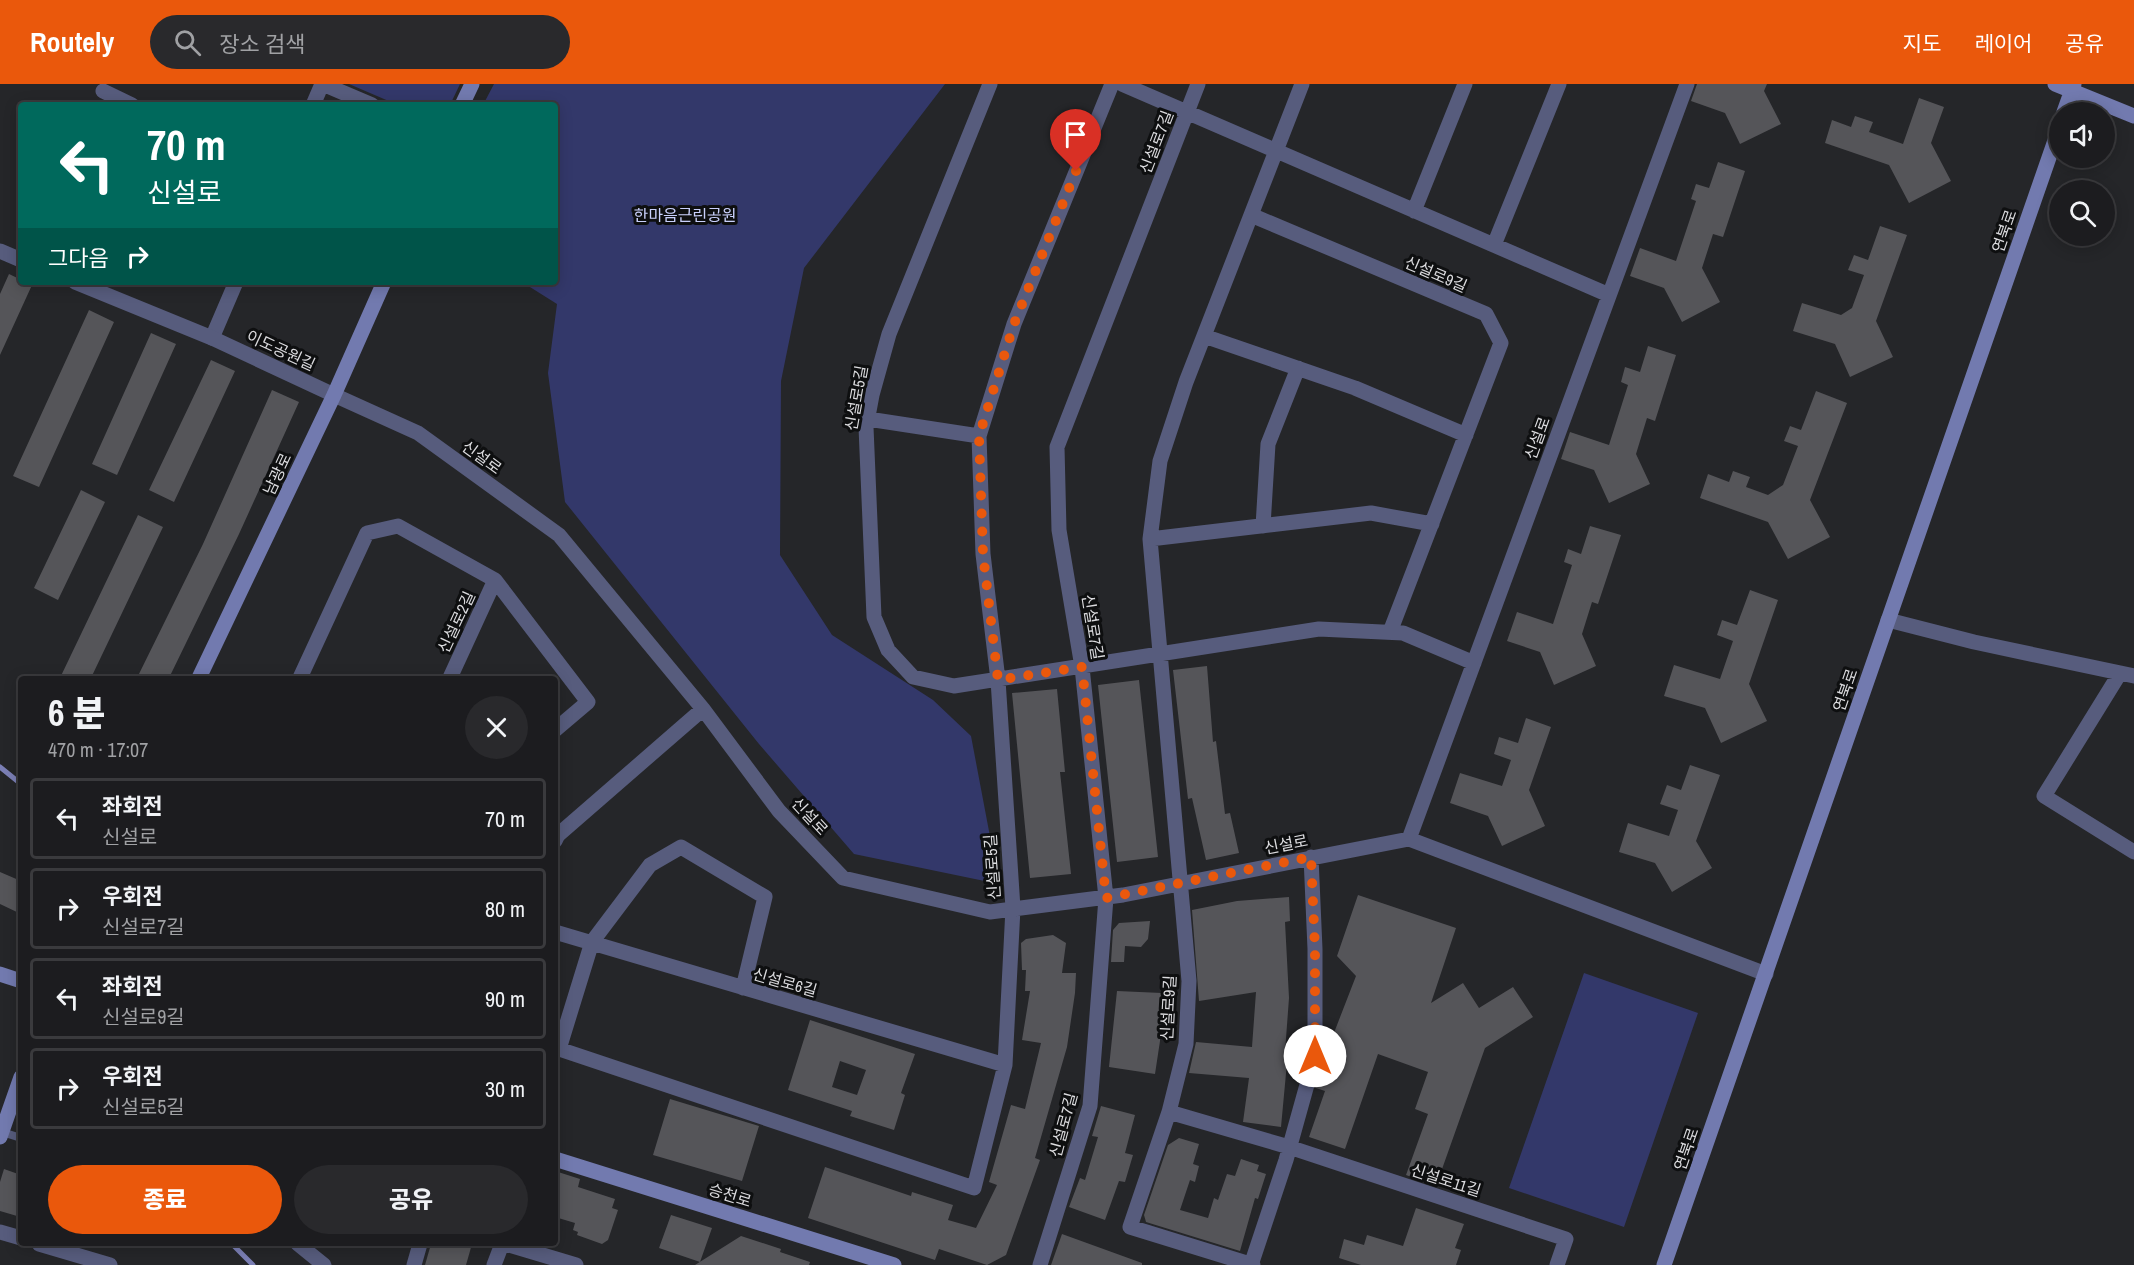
<!DOCTYPE html>
<html lang="ko">
<meta charset="utf-8">
<style>
:root{--surface:#1c1c1f;--page:#29292c;--text:#f1f3f6;--muted:#a0a1a4;--line:#3a3a3d;--accent:#ea580c}
body{margin:0;font-family:"Archivo Narrow","Noto Sans KR",sans-serif;background:var(--page);color:var(--text);height:100vh;display:flex;flex-direction:column;font-size:22px;white-space:nowrap}
*{box-sizing:border-box;margin:0}
p{font-size:20px;color:var(--muted)}
.icon{flex:none;width:33px;height:33px;fill:none;stroke:currentColor;stroke-width:2;stroke-linecap:round;stroke-linejoin:round}
.map{position:relative;flex:1;overflow:hidden}
.panel{position:absolute;left:18px;top:592px;width:540px;height:570px;display:flex;flex-direction:column;background:var(--surface);border-radius:6px;box-shadow:0 3px 15px #0003,0 0 0 2px var(--line)}
.panel>*{flex:none}
.banner{position:absolute;left:18px;top:18px;width:540px;height:183px;border-radius:6px;box-shadow:0 3px 15px #0003,0 0 0 2px var(--line);background:#00695c;color:#fff;overflow:hidden}
.buttons{position:absolute;left:2049px;top:18px;display:grid;gap:12px}
.buttons a{display:grid;place-items:center;width:66px;height:66px;border-radius:50%;background:var(--surface);box-shadow:0 3px 15px #0003,0 0 0 2px var(--line);font-size:30px}
.pin{position:absolute;display:grid;place-items:center;width:51px;height:51px;color:#fff;margin:-62px -26px;border-radius:50% 50% 50% 0;rotate:-45deg;box-shadow:0 0 6px #0007}
.pin .icon{rotate:45deg}
.me{position:absolute;width:66px;margin:-33px;rotate:0deg;stroke-linejoin:round;filter:drop-shadow(0 0 4px #0008)}
.turn{display:flex;align-items:center;gap:21px;height:126px;padding:0 30px;font-size:27px}
.turn .icon{width:78px;height:78px;stroke-width:2.5}
.turn b{display:block;font-size:42px;line-height:51px}
.then{display:flex;align-items:center;height:57px;padding:0 30px;background:#0003;gap:12px;font-size:22px}
.round{display:grid;place-items:center;flex:none;width:63px;height:63px;border-radius:32px;background:var(--page)}
.overview{display:flex;align-items:center;justify-content:space-between;height:102px;padding:0 30px}
h1{font-size:36px;font-weight:800;line-height:45px}
.action{display:flex;gap:12px;margin-top:auto;padding:12px 30px}
.action a{flex:1;height:69px;border-radius:36px;background:var(--accent);color:#fff;font-size:24px;font-weight:800;line-height:69px;text-align:center}
.action a+a{background:var(--page);color:var(--text)}
ul{padding:0;list-style:none}
li{display:flex;align-items:center;gap:18px;height:81px;margin:0 12px 9px;padding:0 18px;border:3px solid var(--line);border-radius:6px}
li div{flex:1}
li b{display:block;font-size:22px}
li em{font-style:normal}
header{display:flex;align-items:center;gap:36px;box-sizing:border-box;height:84px;padding:0 30px;background:var(--accent);color:#fff}
header strong{font-size:28px}
nav{display:flex;gap:33px;margin-inline-start:auto;font-size:21px}
.search{width:420px;height:54px;background:var(--page);display:flex;align-items:center;gap:15px;box-sizing:border-box;padding:0 21px;border-radius:33px;color:var(--muted);font-size:22px}
.map>svg:first-child{display:block}
.green{fill:#33386a}
.lines{fill:none;stroke-linecap:round;stroke-linejoin:round}
.stream{stroke:#7b7fb5;stroke-width:5}
.building{fill:#555559;fill-rule:evenodd}
.service{stroke:#575c7d;stroke-width:8}
.minor{stroke:#575c7d;stroke-width:15}
.tertiary{stroke:#575c7d;stroke-width:15}
.secondary{stroke:#727aaf;stroke-width:15}
.route{stroke:#ea580c;stroke-width:10;stroke-dasharray:0 18}
.labels{text-anchor:middle;dominant-baseline:central;stroke-width:6;stroke-linejoin:round;paint-order:stroke}
.street-label{font-size:16px;fill:#dbdbde;stroke:#0e0f10}
.park-label{font-size:16px;fill:#c9d0fb;stroke:#0e0f10}
</style>
<header>
<strong>Routely</strong>
<div class="search"><svg class="icon" aria-label="search" viewBox="0 0 24 24"><circle cx="10" cy="10" r="6"/><path d="M15 15l6 6"/></svg>장소 검색</div>
<nav><a>지도</a><a>레이어</a><a>공유</a></nav>
</header>
<div class="map">
<svg width="2134" height="1181" viewBox="0 0 2134 1181">
<rect width="100%" height="100%" fill="#252629"/>
<path class="green" d="M349,0H460L450,21H398Z
M494,0H945L804,184L781,297L780,471L832,551L933,616L971,652L999,800L854,770L759,660L565,418L548,289L557,220L522,198H555V21H483Z
M1584,889L1698,929L1624,1143L1509,1104Z"/>
<g class="lines">
<path class="stream" d="M0,683L21,700
M232,1160L253,1181"/>
</g>
<path class="building" d="M1697,0H1767L1764,7L1781,40L1740,60L1725,29L1691,17Z
M1919,14L1944,23L1931,59L1951,97L1909,119L1889,81L1825,59L1832,36L1851,43L1855,32L1873,38L1869,48L1903,60Z
M1718,78L1745,87L1723,153L1713,150L1702,184L1720,218L1682,238L1664,204L1630,192L1640,164L1676,177L1696,117L1691,115L1696,100L1709,104Z
M1880,142L1907,151L1876,237L1893,273L1850,293L1835,260L1793,247L1802,219L1841,231L1852,224L1864,191L1848,186L1854,171L1868,176Z
M9,190L32,201L0,271V210Z
M89,226L114,238L39,403L13,392Z
M151,249L176,260L117,391L92,380Z
M1648,262L1676,271L1655,337L1647,334L1636,370L1650,400L1609,419L1594,386L1561,375L1570,348L1609,361L1628,301L1621,298L1625,283L1640,288Z
M211,276L235,287L174,418L149,406Z
M272,306L299,318L239,450L168,596H136L203,460Z
M1816,307L1847,319L1810,416L1830,453L1788,475L1768,438L1700,414L1708,390L1729,398L1733,387L1750,393L1746,403L1768,411L1783,401L1798,362L1784,357L1790,342L1801,346Z
M81,406L105,418L58,516L34,504Z
M138,431L163,443L90,596H59Z
M1590,442L1621,451L1598,520L1592,518L1582,550L1596,582L1554,601L1540,568L1507,557L1517,528L1553,540L1572,481L1564,478L1568,465L1581,470Z
M1750,506L1778,516L1749,600L1767,637L1721,659L1705,624L1664,612L1674,581L1720,595L1733,557L1717,551L1722,536L1737,541Z
M1207,582L1213,658L1216,657L1225,730L1230,729L1239,769L1206,776L1192,714L1188,715L1173,586Z
M1139,596L1158,773L1117,778L1098,601Z
M1057,605L1065,688H1060L1071,790L1030,794L1012,609Z
M1526,634L1551,643L1529,706L1545,742L1502,762L1488,732L1450,719L1460,689L1502,702L1511,676L1494,670L1499,653L1518,659Z
M1690,681L1720,691L1696,757L1712,784L1672,808L1655,779L1619,768L1628,739L1669,752L1678,726L1660,720L1667,701L1681,706Z
M0,788L21,797V830L0,820Z
M1358,811L1456,844L1431,919L1463,899L1479,924L1513,903L1533,933L1485,964L1436,1102L1406,1091L1428,1030L1415,1025L1428,988L1378,970L1345,1065L1309,1053L1325,1007L1316,1004L1325,972L1356,892L1337,872Z
M1289,813L1290,837L1285,838L1289,914L1285,968H1288L1281,1043L1243,1038L1249,994L1189,989L1196,958L1252,963L1256,908L1199,917L1192,826L1237,817Z
M1150,837L1148,855L1141,863L1125,862L1124,878H1111L1113,846L1119,839Z
M1053,851L1066,859L1062,889H1076L1075,909L1067,963L1035,1074L1040,1076L1006,1171L987,1181L939,1165L935,1176L808,1134L825,1083L911,1112L912,1108L953,1121L948,1136L976,1144L997,1101L989,1098L1011,1021L1025,1025L1041,959L1022,956L1030,907H1025L1026,886H1022L1021,859L1026,855Z
M1117,907L1162,909L1160,957L1155,990L1109,983Z
M810,936L915,970L901,1009L905,1011L894,1046L850,1032L852,1027L788,1006ZM840,977L866,986L857,1011L832,1003Z
M670,1015L759,1042L742,1097L653,1071Z
M1101,1022L1135,1031L1125,1069L1133,1071L1125,1098L1119,1097L1105,1136L1069,1123L1080,1094L1085,1096L1098,1053L1092,1052Z
M1179,1054L1199,1060L1193,1080L1199,1082L1195,1098L1190,1096L1180,1126L1208,1134L1214,1114L1218,1116L1227,1090L1235,1092L1241,1075L1259,1081L1257,1087L1266,1090L1258,1115L1255,1114L1240,1167L1146,1138L1144,1131L1168,1061Z
M4,1085L21,1091V1119L17,1132L0,1127V1098Z
M555,1087L580,1095L578,1103L615,1115L612,1124L618,1126L608,1156L602,1160L577,1151L578,1148L573,1146L575,1139L555,1133Z
M1416,1124L1464,1140L1455,1164L1461,1166L1456,1181H1361L1339,1174L1344,1155L1364,1161L1367,1151L1403,1162Z
M671,1131L712,1144L700,1178L659,1164Z
M1062,1150L1142,1179V1181H1051Z
M741,1152L781,1165L780,1168L810,1178L809,1181H695Z
M431,1160H472L466,1181H425Z"/>
<g class="lines">
<path class="service" d="M2,1048L21,1054"/>
<path class="minor" d="M323,0L372,21
M990,0L889,250L872,311L866,343L874,533L888,566L913,593L954,602L1319,545L1403,549L1474,579
M1122,0L1609,211
M103,7L132,21
M313,21L322,0
M1414,127L1465,0
M1251,131L1486,230L1501,259L1390,548
M1494,161L1559,0
M1204,252L1355,304L1466,351
M212,254L236,198
M334,311L418,349L559,451L703,625L779,727L843,794L990,828L1123,811L1409,755L1766,890
M868,335L979,352
M1263,442L1268,360L1298,284
M1150,455L1371,429L1432,440
M1888,536L1974,558L2134,592
M2120,589L2044,712L2134,768
M299,596L367,449L398,442L495,496L588,618L555,646
M449,596L495,496
M1409,755L1687,0
M555,757L558,751L703,625
M555,848L1005,981
M743,904L765,813L681,763L650,781L592,858L559,965L974,1104L1005,981L1013,824L998,596L983,470L979,352L1014,240L1112,0
M1169,1028L1289,1063L1566,1155L1557,1181
M0,1148L21,1154
M39,1160L110,1181
M298,1160L324,1181
M506,1160L576,1181
M414,1181L420,1160
M494,1181L502,1160
M1040,1181L1090,1022L1106,814L1082,583L1059,446L1057,363L1198,0
M1251,1181L1286,1076L1315,972V865L1311,773
M1253,1181L1130,1143L1169,1028L1186,960L1189,897L1150,455L1160,377L1186,298L1302,0"/>
<path class="tertiary" d="M0,167L21,176
M75,198L212,254L334,311"/>
<path class="secondary" d="M2055,0L2134,32
M462,21L472,0
M2064,28L2074,0
M198,596L334,311L384,198
M0,890L21,897
M0,1053L21,993
M555,1075L894,1181
M1664,1181L2060,42"/>
</g>
<g class="lines">
<path class="route" d="M1076,87L1014,240L979,352L983,470L998,596L1082,583L1106,814L1311,773L1315,865V972"/>
</g>
<g class="labels">
<g class="street-label">
<text transform="translate(1156 58) rotate(-69)">신설로7길</text>
<text transform="translate(2004 147) rotate(-71)">연북로</text>
<text transform="translate(1436 190) rotate(23)">신설로9길</text>
<text transform="translate(281 266) rotate(25)">이도공원길</text>
<text transform="translate(856 314) rotate(-80)">신설로5길</text>
<text transform="translate(1537 354) rotate(-70)">신설로</text>
<text transform="translate(482 373) rotate(36)">신설로</text>
<text transform="translate(277 390) rotate(-65)">남광로</text>
<text transform="translate(456 538) rotate(-65)">신설로2길</text>
<text transform="translate(1093 543) rotate(81)">신설로7길</text>
<text transform="translate(1845 606) rotate(-71)">연북로</text>
<text transform="translate(810 732) rotate(47)">신설로</text>
<text transform="translate(1286 760) rotate(-11)">신설로</text>
<text transform="translate(992 783) rotate(-94)">신설로5길</text>
<text transform="translate(785 898) rotate(16)">신설로6길</text>
<text transform="translate(1168 924) rotate(-87)">신설로9길</text>
<text transform="translate(1063 1041) rotate(-75)">신설로7길</text>
<text transform="translate(1686 1065) rotate(-71)">연북로</text>
<text transform="translate(1446 1096) rotate(18)">신설로11길</text>
<text transform="translate(730 1111) rotate(17)">승천로</text>
</g>
<g class="park-label">
<text x="685" y="131">한마음근린공원</text>
</g>
</g>
</svg>
<div class="buttons">
<a><svg class="icon" aria-label="sound" viewBox="0 0 24 24"><path d="M4 9h4l5-4v14l-5-4H4zM17 9q2 3 0 6"/></svg></a>
<a><svg class="icon" aria-label="search" viewBox="0 0 24 24"><circle cx="10" cy="10" r="6"/><path d="M15 15l6 6"/></svg></a>
</div>
<div class="pin" style="left:1076px;top:87px;background:#d93025"><svg class="icon" aria-label="arrive" viewBox="0 0 24 24"><path d="M6 21V4h12l-3 4 3 4H6"/></svg></div>
<svg class="me" style="left:1315px;top:972px" viewBox="-20 -20 40 40"><circle r="19" fill="#fff"/><path d="M0-13L10 11 0 6-10 11z" fill="#ea580c"/></svg>
<div class="banner">
<div class="turn"><svg class="icon" aria-label="left" viewBox="0 0 24 24"><path d="M17 20v-9H6M10 6l-5 5 5 5"/></svg><div><b>70 m</b>신설로</div></div>
<div class="then">그다음<svg class="icon" aria-label="right" viewBox="0 0 24 24"><path d="M7 20v-9h11M14 6l5 5-5 5"/></svg></div>
</div>
<section class="panel">
<div class="overview"><div><h1>6 분</h1><p>470 m · 17:07</p></div><a class="round"><svg class="icon" aria-label="close" viewBox="0 0 24 24"><path d="M6 6l12 12M18 6L6 18"/></svg></a></div>
<ul>
<li><svg class="icon" aria-label="left" viewBox="0 0 24 24"><path d="M17 20v-9H6M10 6l-5 5 5 5"/></svg><div><b>좌회전</b><p>신설로</p></div><em>70 m</em></li>
<li><svg class="icon" aria-label="right" viewBox="0 0 24 24"><path d="M7 20v-9h11M14 6l5 5-5 5"/></svg><div><b>우회전</b><p>신설로7길</p></div><em>80 m</em></li>
<li><svg class="icon" aria-label="left" viewBox="0 0 24 24"><path d="M17 20v-9H6M10 6l-5 5 5 5"/></svg><div><b>좌회전</b><p>신설로9길</p></div><em>90 m</em></li>
<li><svg class="icon" aria-label="right" viewBox="0 0 24 24"><path d="M7 20v-9h11M14 6l5 5-5 5"/></svg><div><b>우회전</b><p>신설로5길</p></div><em>30 m</em></li>
</ul>
<div class="action"><a>종료</a><a>공유</a></div>
</section>
</div>
